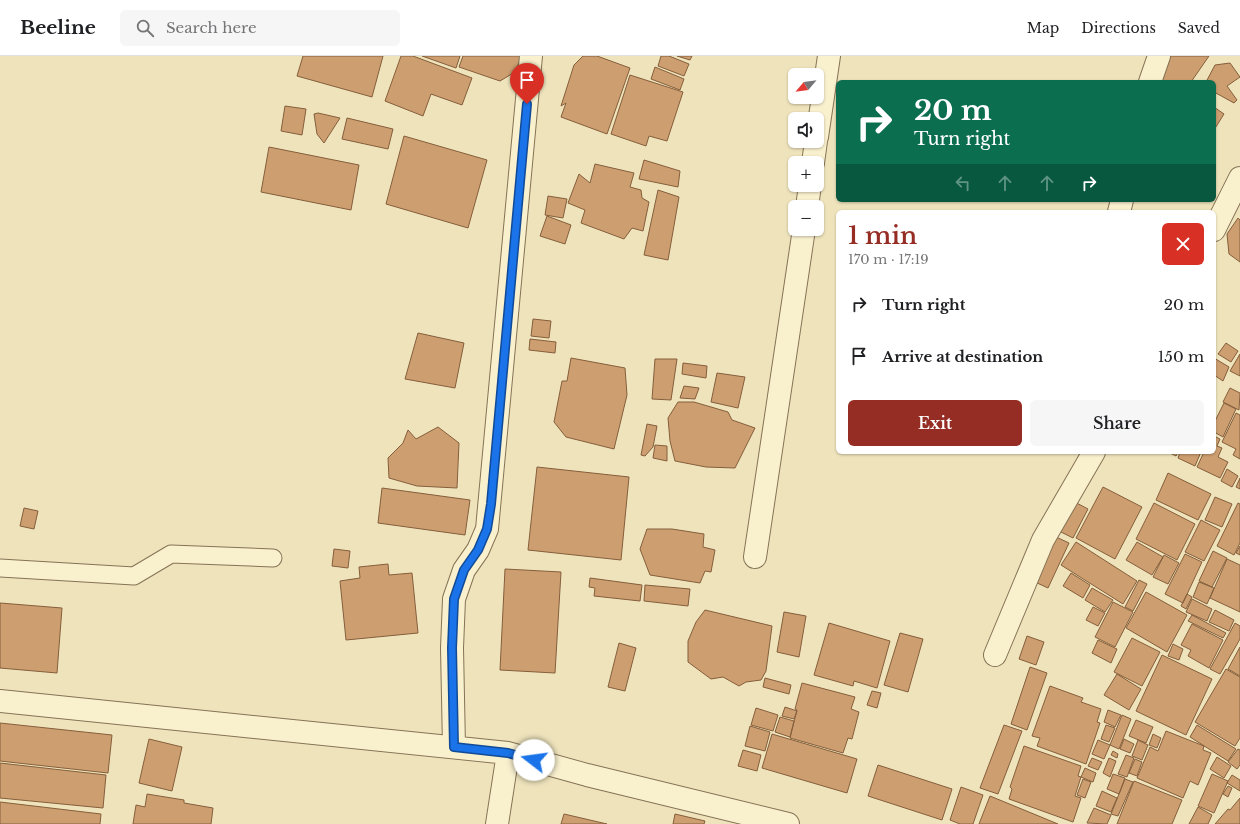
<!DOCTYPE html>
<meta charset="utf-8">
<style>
:root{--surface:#fff;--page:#f6f6f6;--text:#202124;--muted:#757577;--line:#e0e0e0;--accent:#952d24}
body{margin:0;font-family:"Libre Baskerville",serif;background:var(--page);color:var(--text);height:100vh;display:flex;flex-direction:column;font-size:15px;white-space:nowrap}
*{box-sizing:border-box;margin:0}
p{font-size:13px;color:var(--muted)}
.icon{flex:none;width:22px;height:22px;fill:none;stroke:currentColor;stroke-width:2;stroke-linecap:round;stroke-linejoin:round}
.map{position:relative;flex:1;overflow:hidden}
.side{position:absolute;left:836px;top:154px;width:380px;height:244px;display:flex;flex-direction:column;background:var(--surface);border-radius:6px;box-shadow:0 1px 3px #0004}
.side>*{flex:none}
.top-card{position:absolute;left:836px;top:24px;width:380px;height:122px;border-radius:6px;box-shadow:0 1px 3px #0004;background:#0b6e4f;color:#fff;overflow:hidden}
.needle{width:26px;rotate:241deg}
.buttons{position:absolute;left:788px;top:12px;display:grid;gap:8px}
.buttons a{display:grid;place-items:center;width:36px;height:36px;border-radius:6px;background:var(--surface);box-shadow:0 1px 3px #0004;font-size:20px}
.pin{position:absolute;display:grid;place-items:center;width:34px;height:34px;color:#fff;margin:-41px -17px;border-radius:50% 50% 50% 0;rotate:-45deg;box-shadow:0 0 4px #0007}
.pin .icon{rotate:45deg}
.me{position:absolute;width:44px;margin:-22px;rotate:285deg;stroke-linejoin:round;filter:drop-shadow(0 0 3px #0008)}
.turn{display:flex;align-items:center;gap:14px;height:84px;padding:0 12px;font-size:18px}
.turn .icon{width:52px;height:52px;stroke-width:2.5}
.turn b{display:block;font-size:28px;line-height:34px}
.lanes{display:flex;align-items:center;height:38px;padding:0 12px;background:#0003;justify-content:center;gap:20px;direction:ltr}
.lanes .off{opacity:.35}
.round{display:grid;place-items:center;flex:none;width:42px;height:42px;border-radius:6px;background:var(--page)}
.summary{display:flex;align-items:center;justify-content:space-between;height:68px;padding:0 12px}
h1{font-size:24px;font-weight:600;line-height:30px;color:var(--accent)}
.action{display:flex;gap:8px;margin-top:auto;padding:8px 12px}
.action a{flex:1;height:46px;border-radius:6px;background:var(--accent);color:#fff;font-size:16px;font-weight:600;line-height:46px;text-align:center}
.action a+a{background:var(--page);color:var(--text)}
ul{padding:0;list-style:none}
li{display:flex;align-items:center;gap:12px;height:52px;padding:0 12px}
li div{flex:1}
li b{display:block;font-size:15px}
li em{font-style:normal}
header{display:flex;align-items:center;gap:24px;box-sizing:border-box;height:56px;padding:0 20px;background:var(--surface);border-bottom:1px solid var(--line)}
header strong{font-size:19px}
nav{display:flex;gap:22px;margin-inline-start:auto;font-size:14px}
.search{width:280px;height:36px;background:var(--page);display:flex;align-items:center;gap:10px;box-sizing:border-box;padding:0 14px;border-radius:6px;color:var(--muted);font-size:15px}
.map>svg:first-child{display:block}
.building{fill:#cd9f70;stroke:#855e3b}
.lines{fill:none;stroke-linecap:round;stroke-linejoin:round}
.service-casing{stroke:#857355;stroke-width:19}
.minor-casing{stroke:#857355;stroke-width:24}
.service{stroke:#f9f0ce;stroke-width:17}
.minor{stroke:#f9f0ce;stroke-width:22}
.route-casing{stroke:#114b97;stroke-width:10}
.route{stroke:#1a73e8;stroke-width:7}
</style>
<header>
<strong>Beeline</strong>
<div class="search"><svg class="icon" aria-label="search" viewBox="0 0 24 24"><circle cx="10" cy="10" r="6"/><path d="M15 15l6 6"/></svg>Search here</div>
<nav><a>Map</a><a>Directions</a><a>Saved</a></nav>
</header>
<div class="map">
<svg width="1240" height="768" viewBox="0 0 1240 768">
<rect width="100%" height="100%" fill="#eee3bb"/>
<path class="building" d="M303,0H383L372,41L297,20Z
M401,0H413L472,22L462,49L431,38L423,60L385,45Z
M422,0H460L456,12Z
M463,0H522L515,16L500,25L459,11Z
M583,0H597L630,12L607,78L561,61L566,47L561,50L574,9Z
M661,0H669L689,8L684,20L658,10Z
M677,0H692L690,4Z
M1170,0H1209L1191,26H1153Z
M1230,7L1240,21L1227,30L1237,44L1234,47L1214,36V26H1206L1215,9Z
M655,11L684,23L680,34L651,23Z
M630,19L683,36L667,85L649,80L646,90L611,78Z
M285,50L306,53L302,79L281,75Z
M1214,51L1224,58L1214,74Z
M318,57L340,62L324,87L317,78L314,58Z
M347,62L393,73L388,93L342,83Z
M404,80L487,104L468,172L386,148Z
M269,91L359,109L351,154L261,136Z
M644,104L680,115L678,131L639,123Z
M595,108L634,117L630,131L641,134L642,142L649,146L643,175L632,172L624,183L581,167L585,154L568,147L579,118L590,127Z
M658,134L679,141L668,204L644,199Z
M548,140L567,143L563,162L545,159Z
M547,160L571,169L565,188L540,180Z
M1238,162L1240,164V206L1229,198L1227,178Z
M533,263L551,265L549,282L531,280Z
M418,277L464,287L455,332L405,323Z
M530,283L556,286L555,297L529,294Z
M1226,287L1238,295L1231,306L1218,298Z
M1240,298V320L1230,315Z
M571,302L625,312L627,339L614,393L566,381L554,366L562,325H567Z
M1214,302L1229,311L1223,325L1214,319Z
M655,303H677L671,344L652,343Z
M683,307L707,310L706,322L682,318Z
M717,317L745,321L738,352L711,346Z
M684,330L699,332L695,343L680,342Z
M1230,332L1240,337L1239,354L1223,346Z
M678,346H694L728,356L732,364L755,372L735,412L706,411L675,405L670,385L668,362Z
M1224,347L1236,353L1223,381L1214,376V367Z
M1236,357L1240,359V403L1233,399L1236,393L1222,386Z
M647,368L657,370L653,391L645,400L641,399Z
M438,371L459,387L457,432L417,430L389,422L388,402L403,387L408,374L416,383Z
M1214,380L1220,383L1217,390L1222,392L1218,401L1228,406L1220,422L1197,411L1204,396H1214Z
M655,389L667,390V405L653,402Z
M1168,396H1178L1176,400Z
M1180,396H1201L1195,410L1178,402Z
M537,411L629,421L621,504L528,494Z
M1227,413L1238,420L1232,431L1221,425Z
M1168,417L1211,438L1198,464L1156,444Z
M1240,422V433L1236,431Z
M1103,431L1142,451L1115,503L1076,482Z
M382,432L470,444L465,479L378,467Z
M1215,441L1232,448L1222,471L1205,464Z
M1071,444L1088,453L1073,482L1055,473Z
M1154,447L1195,468L1177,504L1136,483Z
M1238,447L1240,448V487L1234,499L1217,490Z
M24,452L38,455L34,473L20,470Z
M1201,464L1220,474L1204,505L1185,496Z
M647,473H672L704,478L703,491L715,494L711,516L705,515L700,527L650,519L640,493Z
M1056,481L1069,487L1048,532L1035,526Z
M1076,486L1137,525L1123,548L1061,509Z
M1137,486L1163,501L1152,519L1126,504Z
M1240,490V499L1236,497Z
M334,493L350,495L348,512L332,510Z
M1213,495L1227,502L1212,531L1199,525Z
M1185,498L1202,506L1183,547L1165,538Z
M1164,499L1179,507L1168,528L1153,521Z
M1227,503L1240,509V556L1210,542Z
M388,508L389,519L412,517L418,577L346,584L340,525L360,522L359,511Z
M505,513L561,516L555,617L500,614Z
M1071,517L1090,529L1083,542L1063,530Z
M590,522L642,529L640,545L594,540L595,532L589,531Z
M1139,524L1147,528L1133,555L1125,551Z
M1199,526L1214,532L1207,548L1193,541Z
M645,529L690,533L688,550L644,545Z
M1092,532L1113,544L1105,556L1085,544Z
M1146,536L1187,559L1167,596L1126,572Z
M1187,538L1192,541L1186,553L1181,550Z
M1192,543L1212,553L1207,565L1186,556Z
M1113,546L1133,556L1115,591L1095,581Z
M0,547L62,552L57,617L0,612Z
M1093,551L1105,557L1098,570L1086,564Z
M705,554L772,570L766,615L761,624L746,626L739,630L723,621L711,623L688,606V585L696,566Z
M1215,554L1234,564L1229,575L1209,566Z
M784,556L806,560L799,601L777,596Z
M1192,559L1226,577L1223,582L1188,565Z
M829,567L890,585L877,632L854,625L853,630L814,619Z
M1235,567L1240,570V583L1220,618L1210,613Z
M1192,568L1223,584L1209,612L1188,600L1191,594L1181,589Z
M900,577L923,583L908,636L884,629Z
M1027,580L1044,586L1036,609L1019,603Z
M1132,582L1160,596L1142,630L1114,616Z
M1098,584L1117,593L1111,607L1092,597Z
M619,587L636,592L625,635L608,631Z
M1173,588L1183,593L1179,604L1168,600Z
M1240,591V620L1228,613Z
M1162,599L1212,623L1186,679L1136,655Z
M1030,611L1047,617L1027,674L1011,668Z
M1226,613L1240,621V682L1235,690L1195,666Z
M1117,618L1141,633L1129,654L1104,639Z
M765,622L791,629L789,638L763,631Z
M802,627L855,641L851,653L859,656L852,683L848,682L843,697L790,682L797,654L795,653Z
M1050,630L1083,642L1081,646L1101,653L1097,666L1100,667L1086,708L1037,690L1040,682L1032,680Z
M872,635L881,637L877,652L867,649Z
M785,651L797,655L794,663L782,660Z
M756,652L778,659L773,675L751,669Z
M1108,654L1121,659L1115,671L1104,666Z
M1122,659L1131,663L1119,693L1110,689Z
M780,661L794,665L790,681L775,676Z
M1136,664L1153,671L1146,687L1129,680Z
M0,667L112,679L108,717L0,705Z
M1004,669L1022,675L998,738L980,732Z
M1106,669L1115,672L1109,686L1101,683Z
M1197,669L1236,693L1228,705L1190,681Z
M750,670L770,676L765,695L745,690Z
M1166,675L1204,690L1203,694L1211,697L1198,729L1190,725L1183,742L1137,722L1150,691L1158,695Z
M772,678L857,703L847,737L762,712Z
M1153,678L1161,682L1157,692L1149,689Z
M149,683L182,691L172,735L139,727Z
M1124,683L1134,688L1130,697L1120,693Z
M1098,684L1110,689L1104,703L1092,698Z
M1138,684L1148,689L1142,704L1132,700Z
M1024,690L1081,710L1078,720L1081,721L1075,740L1081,742L1073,766L1009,743L1012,733L1010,731Z
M1238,693L1240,694V709L1237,713L1228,706Z
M743,694L761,699L757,715L738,710Z
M1113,695L1118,698L1117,702L1111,699Z
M1126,699L1134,702L1127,721L1118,718Z
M1217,701L1231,710L1224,722L1210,713Z
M1092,702L1102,706L1098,714L1088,710Z
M1109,702L1116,705L1110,721L1103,717Z
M1135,703L1142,706L1137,720L1129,717Z
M0,707L106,719L103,752L0,742Z
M878,709L952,733L942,764L868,740Z
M1085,712L1096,717L1093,726L1081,721Z
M1113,718L1125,722L1119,738L1107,733Z
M1212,718L1228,725L1214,757L1198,750Z
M1232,719L1240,724V735L1227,727Z
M1083,723L1091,726L1085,742L1077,739Z
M1125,723L1133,726L1118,760L1111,758Z
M1134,725L1182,744L1172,768H1117Z
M1228,730L1232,732L1228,741L1223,738Z
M961,731L983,739L973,768H960L950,764Z
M1102,735L1117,742L1111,756L1096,750Z
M147,738L184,744V747L213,752L211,768H133L136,749L145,751Z
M990,740L1058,768H979Z
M1240,742V768H1215L1228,753L1230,754Z
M0,746L101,758L100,768H0Z
M1198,751L1212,759L1208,768H1189Z
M1094,752L1111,759L1107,768L1087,767Z
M564,758L607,768H561Z
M675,758L705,765L704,768H673Z"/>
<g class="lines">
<g class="service-casing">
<path id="service" d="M0,512L134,520L171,498L273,502"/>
</g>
<g class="minor-casing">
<path id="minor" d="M1150,26L1159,0
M817,81L829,0
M813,107L816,85
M807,151L810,129
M1119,156L1122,144
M1214,174L1240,122
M755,501L804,173
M995,599L1043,484L1094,396
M0,645L508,697L587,719L788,768
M454,691L452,592L454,543L464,514L478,494L487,473L531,0
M497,768L508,697"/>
</g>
<use href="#service" class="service"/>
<use href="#minor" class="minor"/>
</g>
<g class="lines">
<g class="route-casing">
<path id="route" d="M527,48L491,448L487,473L478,494L464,514L454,543L452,592L454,691L508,697L534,704"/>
</g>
<use href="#route" class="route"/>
</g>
</svg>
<div class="buttons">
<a><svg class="needle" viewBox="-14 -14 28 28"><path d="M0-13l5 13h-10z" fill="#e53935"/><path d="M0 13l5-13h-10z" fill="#757577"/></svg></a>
<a><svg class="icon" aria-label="sound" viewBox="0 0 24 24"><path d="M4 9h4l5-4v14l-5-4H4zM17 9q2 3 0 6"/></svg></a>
<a>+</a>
<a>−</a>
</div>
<div class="pin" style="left:527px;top:48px;background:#d93025"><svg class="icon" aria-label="arrive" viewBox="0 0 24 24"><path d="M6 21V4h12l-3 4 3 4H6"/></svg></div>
<svg class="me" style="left:534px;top:704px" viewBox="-20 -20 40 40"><circle r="19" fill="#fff"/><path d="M0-13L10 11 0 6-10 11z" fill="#1a73e8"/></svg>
<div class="top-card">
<div class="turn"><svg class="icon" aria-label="right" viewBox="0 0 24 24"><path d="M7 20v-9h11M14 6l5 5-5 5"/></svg><div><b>20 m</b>Turn right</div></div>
<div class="lanes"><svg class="icon off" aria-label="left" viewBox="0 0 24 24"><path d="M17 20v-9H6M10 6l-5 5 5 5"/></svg><svg class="icon off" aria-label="ahead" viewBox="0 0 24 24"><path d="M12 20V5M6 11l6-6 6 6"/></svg><svg class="icon off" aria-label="ahead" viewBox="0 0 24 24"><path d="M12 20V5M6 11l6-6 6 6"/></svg><svg class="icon" aria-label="right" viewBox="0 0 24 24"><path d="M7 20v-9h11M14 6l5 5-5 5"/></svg></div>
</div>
<section class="side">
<div class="summary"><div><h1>1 min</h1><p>170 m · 17:19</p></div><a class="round" style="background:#d93025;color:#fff"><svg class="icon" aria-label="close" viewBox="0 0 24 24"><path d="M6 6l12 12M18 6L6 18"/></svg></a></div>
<ul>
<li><svg class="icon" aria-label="right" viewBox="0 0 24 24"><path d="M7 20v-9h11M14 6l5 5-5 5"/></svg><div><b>Turn right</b></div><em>20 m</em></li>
<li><svg class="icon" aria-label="arrive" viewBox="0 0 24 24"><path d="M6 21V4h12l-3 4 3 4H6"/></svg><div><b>Arrive at destination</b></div><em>150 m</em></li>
</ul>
<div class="action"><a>Exit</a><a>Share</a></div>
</section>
</div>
